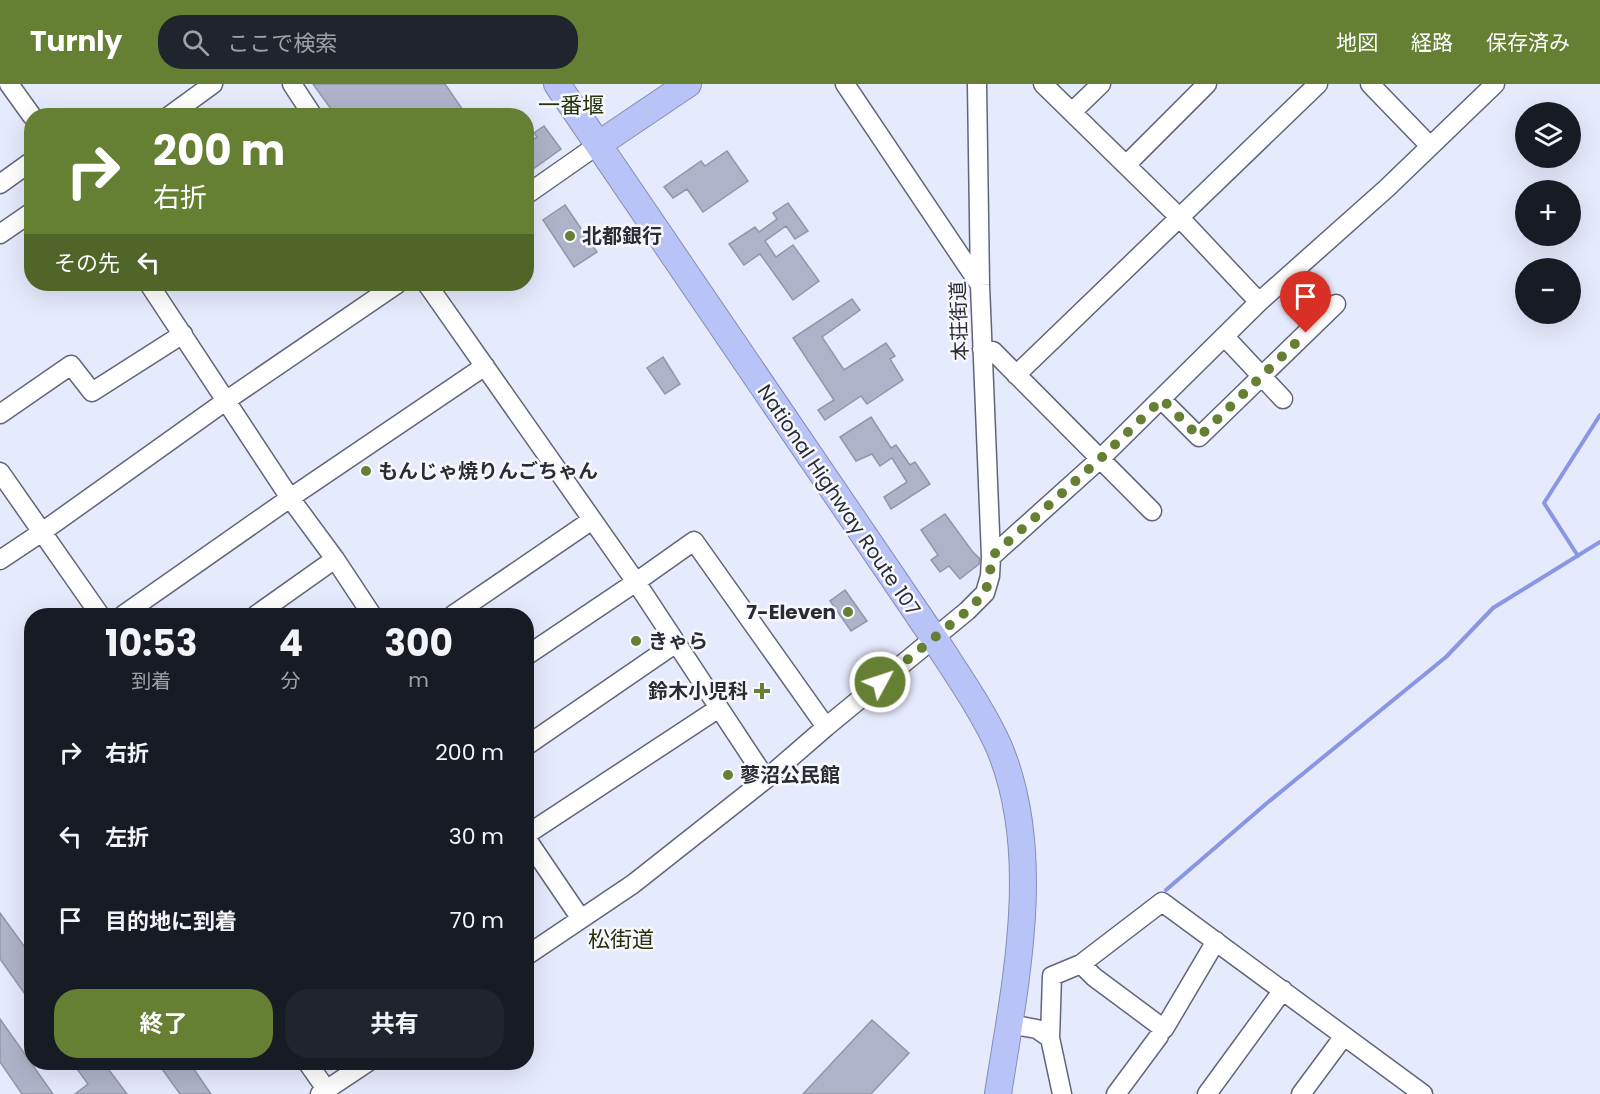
<!DOCTYPE html>
<html lang="ja">
<meta charset="utf-8">
<style>
:root{--surface:#171b24;--page:#20242c;--text:#f1f3f6;--muted:#9ea1a6;--accent:#657f33}
body{margin:0;font-family:Poppins,"Noto Sans JP",sans-serif;background:var(--page);color:var(--text);height:100vh;display:flex;flex-direction:column;font-size:22px;white-space:nowrap}
*{box-sizing:border-box;margin:0}
p{font-size:20px;color:var(--muted)}
.icon{flex:none;width:33px;height:33px;fill:none;stroke:currentColor;stroke-width:2;stroke-linecap:round;stroke-linejoin:round}
.map{position:relative;flex:1;overflow:hidden}
.side{position:absolute;left:24px;top:524px;width:510px;height:462px;display:flex;flex-direction:column;background:var(--surface);border-radius:24px;box-shadow:0 6px 24px #0002}
.side>*{flex:none}
.top-card{position:absolute;left:24px;top:24px;width:510px;height:183px;border-radius:24px;box-shadow:0 6px 24px #0002;background:#657f33;color:#fff;overflow:hidden}
.controls{position:absolute;left:1515px;top:18px;display:grid;gap:12px}
.controls a{display:grid;place-items:center;width:66px;height:66px;border-radius:50%;background:var(--surface);box-shadow:0 6px 24px #0002;font-size:30px}
.pin{position:absolute;display:grid;place-items:center;width:51px;height:51px;color:#fff;margin:-62px -26px;border-radius:50% 50% 50% 0;rotate:-45deg;box-shadow:0 0 6px #0007}
.pin .icon{rotate:45deg}
.me{position:absolute;width:66px;margin:-33px;rotate:50deg;stroke-linejoin:round;filter:drop-shadow(0 0 4px #0008)}
.turn{display:flex;align-items:center;gap:21px;height:126px;padding:0 30px;font-size:27px}
.turn .icon{width:78px;height:78px;stroke-width:2.5}
.turn b{display:block;font-size:42px;line-height:51px}
.then{display:flex;align-items:center;height:57px;padding:0 30px;background:#0003;gap:12px;font-size:22px}
.eta{display:flex;justify-content:space-evenly;align-items:center;height:102px;text-align:center}
.eta b{font-size:36px;font-weight:700;line-height:42px}
.action{display:flex;gap:12px;margin-top:auto;padding:12px 30px}
.action a{flex:1;height:69px;border-radius:24px;background:var(--accent);color:#fff;font-size:24px;font-weight:700;line-height:69px;text-align:center}
.action a+a{background:var(--page);color:var(--text)}
ul{padding:0;list-style:none}
li{display:flex;align-items:center;gap:18px;height:84px;padding:0 30px}
li div{flex:1}
li b{display:block;font-size:22px}
li em{font-style:normal}
header{display:flex;align-items:center;gap:36px;box-sizing:border-box;height:84px;padding:0 30px;background:var(--accent);color:#fff}
header strong{font-size:28px}
nav{display:flex;gap:33px;margin-inline-start:auto;font-size:21px}
.search{width:420px;height:54px;background:var(--page);display:flex;align-items:center;gap:15px;box-sizing:border-box;padding:0 21px;border-radius:24px;color:var(--muted);font-size:22px}
.map>svg:first-child{display:block}
.lines{fill:none;stroke-linecap:round;stroke-linejoin:round}
.stream{stroke:#8996e3;stroke-width:4}
.building{fill:#afb3c9;stroke:#9296ab;stroke-width:1.5}
.minor-casing{stroke:#616579;stroke-width:21}
.highway-casing{stroke:#868eb3;stroke-width:28}
.minor{stroke:#fff;stroke-width:18}
.highway{stroke:#b8c3f7;stroke-width:26}
.route{stroke:#657f33;stroke-width:10;stroke-dasharray:0 18}
.poi-dot{fill:#657f33;stroke:#f7f8fd;stroke-width:2}
.labels{text-anchor:middle;dominant-baseline:central;stroke-width:5;stroke-linejoin:round;paint-order:stroke}
.poi-label{font-size:20px;font-weight:bold;fill:#2a2c34;stroke:#f7f8fd;text-anchor:start}
.street-label{font-size:20px;fill:#2a2c34;stroke:#f7f8fd}
.quarter-label{font-size:22px;fill:#24310c;stroke:#f7f8fd}
</style>
<header>
<strong>Turnly</strong>
<div class="search"><svg class="icon" aria-label="search" viewBox="0 0 24 24"><circle cx="10" cy="10" r="6"/><path d="M15 15l6 6"/></svg>ここで検索</div>
<nav><a>地図</a><a>経路</a><a>保存済み</a></nav>
</header>
<div class="map">
<svg width="1600" height="1010" viewBox="0 0 1600 1010">
<rect width="100%" height="100%" fill="#e6eafd"/>
<g class="lines">
<path class="stream" d="M1578,472L1544,419L1600,331
M1166,806L1267,719L1446,573L1493,524L1600,458"/>
</g>
<path class="building" d="M313,0H445L467,32H336Z
M544,42L561,65L526,90V60L537,53L534,49Z
M727,67L748,97L703,128L687,105L673,114L664,103L701,77L705,82Z
M788,119L808,147L795,155L786,142L765,157L776,173L793,161L819,197L793,216L760,170L744,181L729,160L755,143L759,148L777,135L773,129Z
M565,121L597,168L574,183L543,136Z
M852,215L860,226L822,253L844,286L886,259L895,272L890,275L903,296L867,320L861,312L825,336L818,326L834,316L793,254Z
M663,273L680,300L665,310L647,284Z
M871,333L891,364L896,361L910,381L915,378L930,400L891,425L884,413L907,398L892,374L880,382L872,370L856,377L840,353Z
M945,430L972,467L980,475L979,480L960,495L949,482L940,488L931,476L938,471L921,446Z
M845,506L867,537L851,547L830,517Z
M0,829L32,873V920L0,875Z
M0,935L53,1010H22L0,978Z
M872,936L909,969L871,1010H803Z
M72,978H103L127,1010H75L88,1000Z
M157,978H189L211,1010H180Z"/>
<g class="lines">
<g class="minor-casing">
<path id="minor" d="M9,0L32,32
M292,0L313,32
M845,0L980,201
M1043,0L1180,134L1259,218
M1370,0L1430,62
M1072,28L1101,0
M169,32L213,0
M1126,81L1207,0
M0,100L32,77
M526,111L599,60
M0,150L32,128
M149,200L290,414L335,475L372,531
M427,200L636,498L766,695
M1225,253L1283,315
M982,265L993,267L1152,427
M1016,291L1318,0
M1162,316L1199,353L1336,220
M0,330L71,281L92,308L183,250
M0,388L100,531
M991,473L1100,375L1259,218L1387,104L1495,0
M0,476L42,448L227,316L397,200
M123,531L290,414L485,282
M256,531L335,475
M453,531L592,436
M526,572L636,498L694,457L826,643
M526,662L676,559
M526,751L719,624
M526,754L581,835
M526,872L633,800L766,695L826,643L967,527L985,509L990,492L991,473L980,201L977,0
M1081,880L1094,893L1164,945L1216,857
M1009,940L1037,945L1050,954L1062,1010
M1050,954L1052,892L1081,880L1162,818L1423,1010
M307,978L326,1005
M320,1010L368,978
M1116,1010L1159,952
M1207,1010L1283,906
M1301,1010L1344,952"/>
</g>
<g class="highway-casing">
<path id="highway" d="M557,0L934,554C956,589 982,625 999,663C1044,770 1015,900 998,1010
M599,60L688,0"/>
</g>
<use href="#minor" class="minor"/>
<use href="#highway" class="highway"/>
</g>
<g class="lines">
<path class="route" d="M880,598L967,527L985,509L990,492L991,473L1100,375L1162,315L1199,353L1306,249"/>
</g>
<g class="poi-dot">
<circle cx="570" cy="152" r="6"/>
<circle cx="366" cy="387" r="6"/>
<circle cx="848" cy="528" r="6"/>
<circle cx="636" cy="557" r="6"/>
<path d="M759 598h6v6h6v6h-6v6h-6v-6h-6v-6h6z"/>
<circle cx="728" cy="691" r="6"/>
</g>
<g class="labels">
<g class="poi-label">
<text x="582" y="152">北都銀行</text>
<text x="378" y="387">もんじゃ焼りんごちゃん</text>
<text x="836" y="528" text-anchor="end">7-Eleven</text>
<text x="648" y="557">きゃら</text>
<text x="748" y="607" text-anchor="end">鈴木小児科</text>
<text x="740" y="691">蓼沼公民館</text>
</g>
<g class="street-label">
<text transform="translate(959 237) rotate(-92)">本荘街道</text>
<text transform="translate(839 416) rotate(56)">National Highway Route 107</text>
</g>
<g class="quarter-label">
<text x="571" y="21">一番堰</text>
<text x="621" y="855">松街道</text>
</g>
</g>
</svg>
<div class="controls">
<a><svg class="icon" aria-label="layers" viewBox="0 0 24 24"><path d="M12 4l9 5-9 5-9-5zM3 14l9 5 9-5"/></svg></a>
<a>+</a>
<a>−</a>
</div>
<div class="pin" style="left:1306px;top:249px;background:#d93025"><svg class="icon" aria-label="arrive" viewBox="0 0 24 24"><path d="M6 21V4h12l-3 4 3 4H6"/></svg></div>
<svg class="me" style="left:880px;top:598px" viewBox="-20 -20 40 40"><circle r="17" fill="#657f33" stroke="#fff" stroke-width="3"/><path d="M0-11L8 9 0 5-8 9z" fill="#fff"/></svg>
<div class="top-card">
<div class="turn"><svg class="icon" aria-label="right" viewBox="0 0 24 24"><path d="M7 20v-9h11M14 6l5 5-5 5"/></svg><div><b>200 m</b>右折</div></div>
<div class="then">その先<svg class="icon" aria-label="left" viewBox="0 0 24 24"><path d="M17 20v-9H6M10 6l-5 5 5 5"/></svg></div>
</div>
<section class="side">
<div class="eta">
<div><b>10:53</b><p>到着</p></div>
<div><b>4</b><p>分</p></div>
<div><b>300</b><p>m</p></div>
</div>
<ul>
<li><svg class="icon" aria-label="right" viewBox="0 0 24 24"><path d="M7 20v-9h11M14 6l5 5-5 5"/></svg><div><b>右折</b></div><em>200 m</em></li>
<li><svg class="icon" aria-label="left" viewBox="0 0 24 24"><path d="M17 20v-9H6M10 6l-5 5 5 5"/></svg><div><b>左折</b></div><em>30 m</em></li>
<li><svg class="icon" aria-label="arrive" viewBox="0 0 24 24"><path d="M6 21V4h12l-3 4 3 4H6"/></svg><div><b>目的地に到着</b></div><em>70 m</em></li>
</ul>
<div class="action"><a>終了</a><a>共有</a></div>
</section>
</div>
